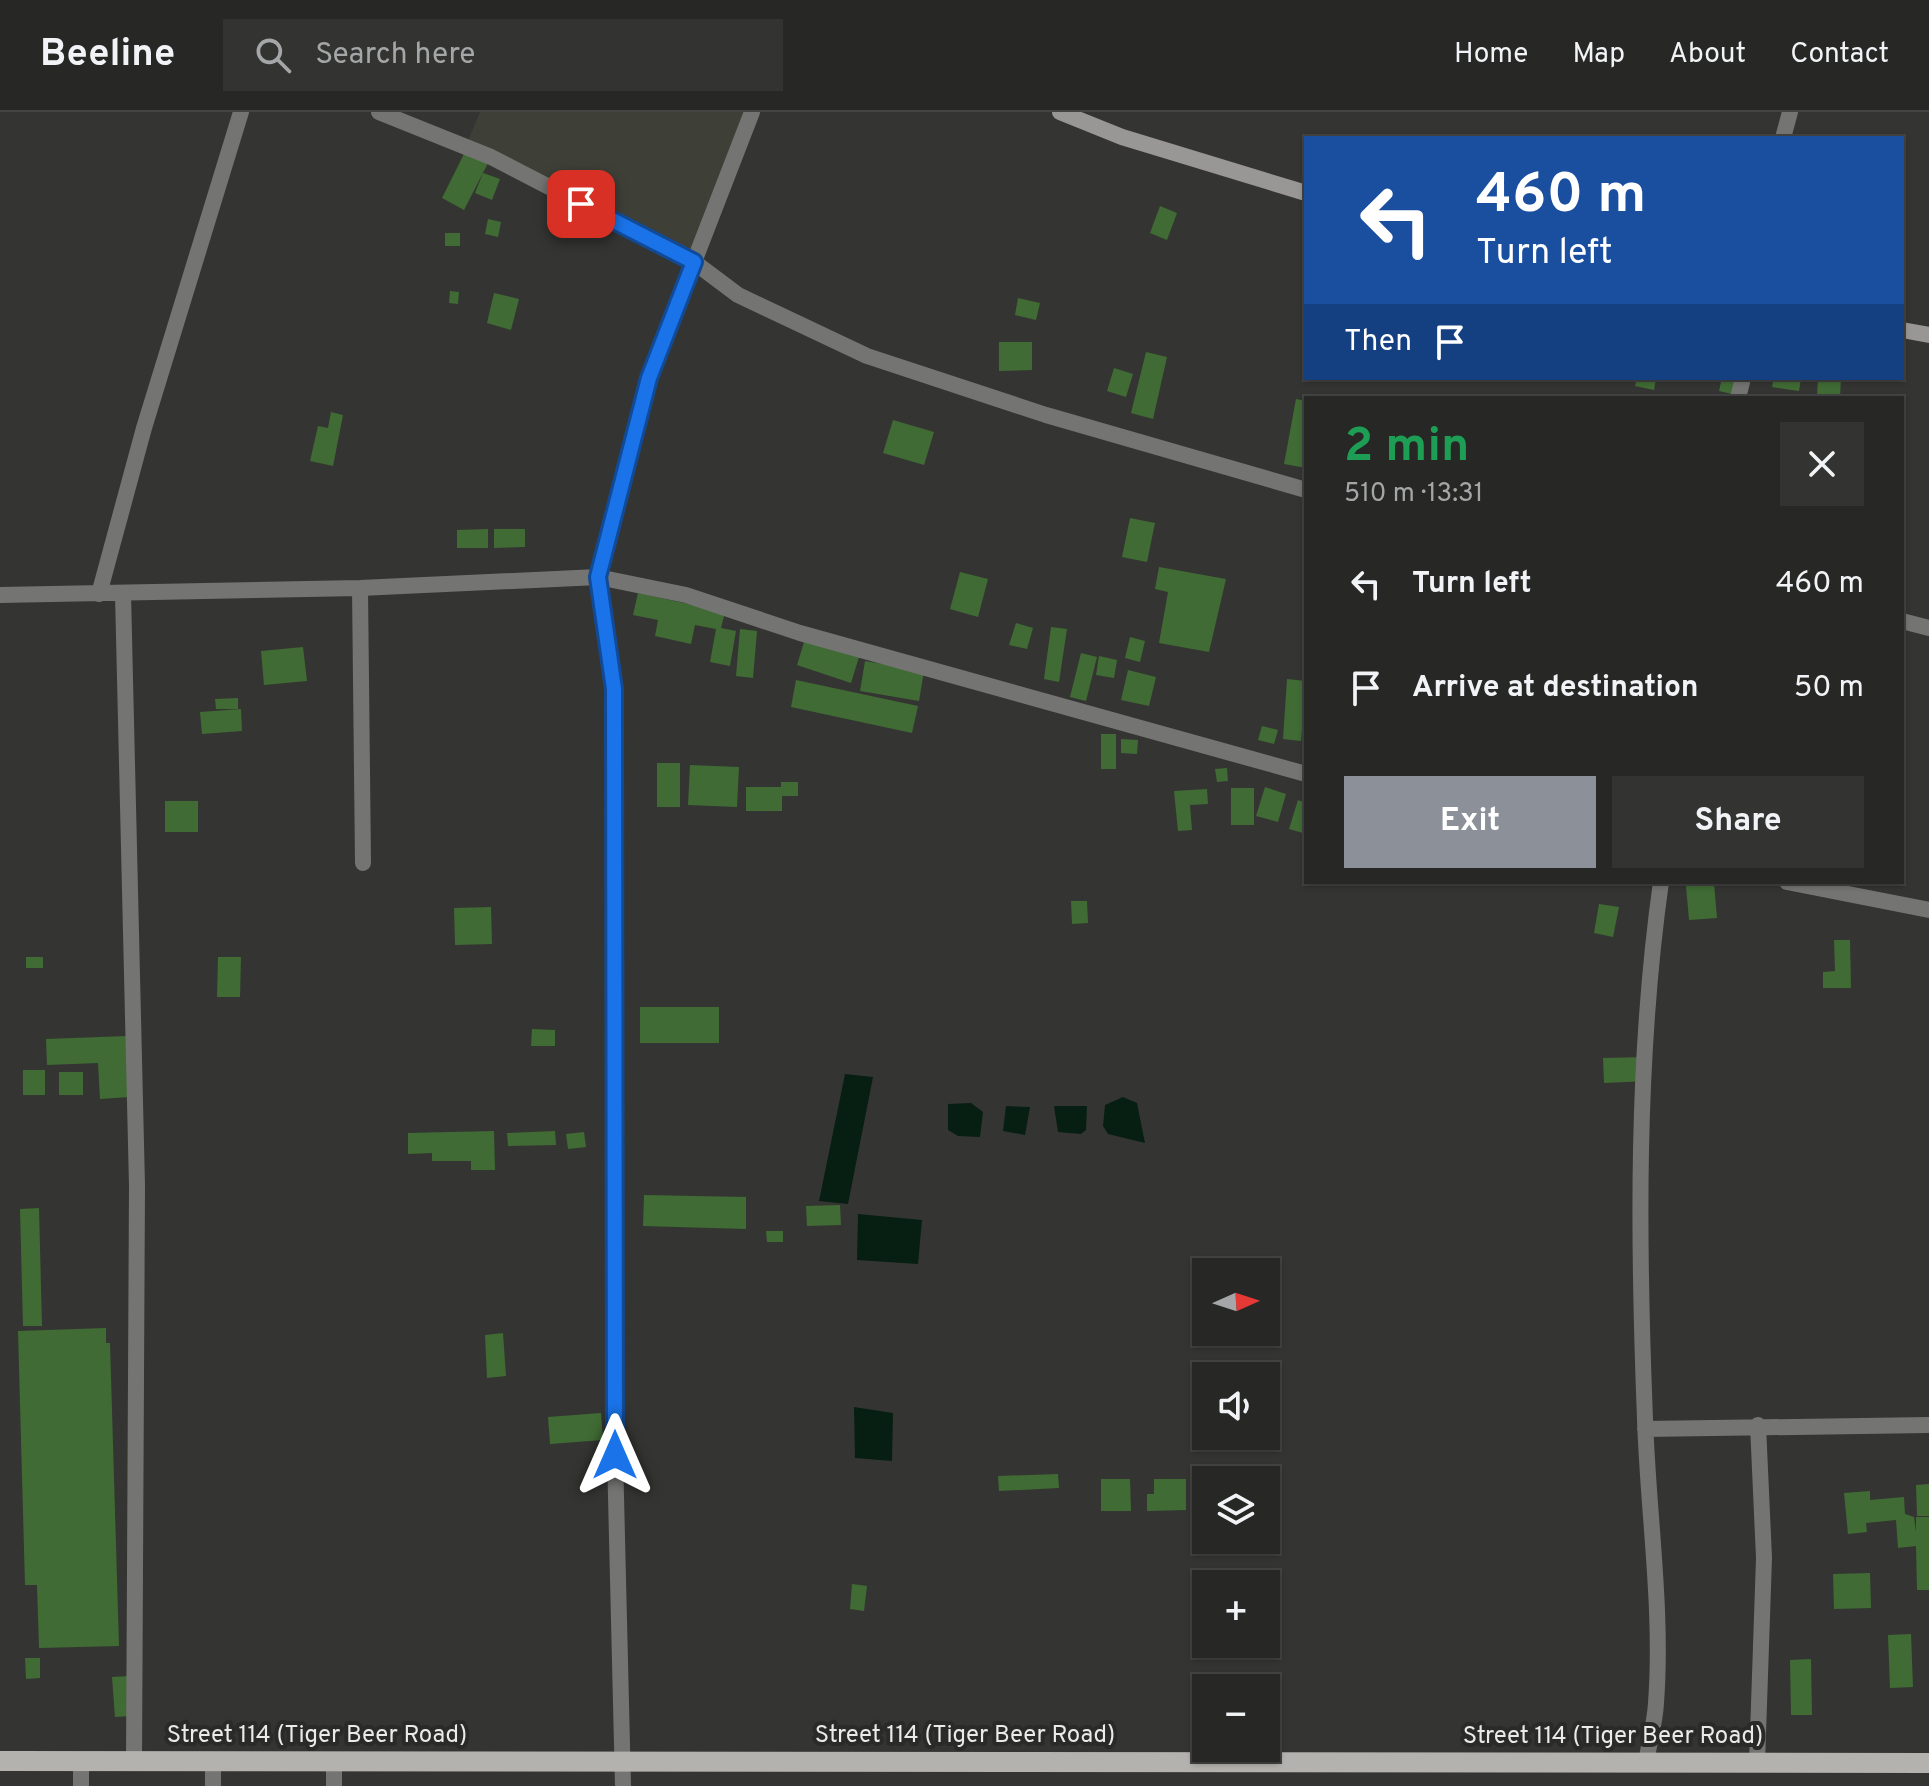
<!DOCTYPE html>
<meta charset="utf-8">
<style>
:root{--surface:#272826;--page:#333432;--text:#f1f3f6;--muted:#a4a6a7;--line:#434443;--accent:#8c9099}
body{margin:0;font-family:Overpass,sans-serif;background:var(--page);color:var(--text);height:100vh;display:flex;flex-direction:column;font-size:30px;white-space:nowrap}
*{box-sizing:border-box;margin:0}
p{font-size:26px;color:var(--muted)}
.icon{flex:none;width:44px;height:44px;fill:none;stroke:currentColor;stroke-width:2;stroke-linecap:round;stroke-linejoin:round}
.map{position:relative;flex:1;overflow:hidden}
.details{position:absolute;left:1304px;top:284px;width:600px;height:488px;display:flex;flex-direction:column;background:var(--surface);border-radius:0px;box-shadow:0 2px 6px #0004,0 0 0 2px var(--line)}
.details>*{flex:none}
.banner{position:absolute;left:1304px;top:24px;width:600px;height:244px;border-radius:0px;box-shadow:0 2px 6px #0004,0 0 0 2px var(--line);background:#1a4fa0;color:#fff;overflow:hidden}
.needle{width:52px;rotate:87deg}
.tools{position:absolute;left:1192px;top:1146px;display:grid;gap:16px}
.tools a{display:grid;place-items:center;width:88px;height:88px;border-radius:0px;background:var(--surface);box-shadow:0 2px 6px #0004,0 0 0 2px var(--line);font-size:40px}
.pin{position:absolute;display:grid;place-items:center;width:68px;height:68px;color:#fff;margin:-34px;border-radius:16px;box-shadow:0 4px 12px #0006}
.me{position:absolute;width:88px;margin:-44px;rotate:0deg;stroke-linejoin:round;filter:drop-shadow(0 0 6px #0008)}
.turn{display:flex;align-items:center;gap:28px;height:168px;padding:0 40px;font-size:36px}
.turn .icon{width:104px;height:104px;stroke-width:2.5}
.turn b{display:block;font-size:56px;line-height:68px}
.then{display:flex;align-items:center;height:76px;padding:0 40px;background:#0003;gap:16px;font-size:30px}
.round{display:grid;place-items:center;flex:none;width:84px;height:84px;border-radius:0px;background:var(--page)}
.head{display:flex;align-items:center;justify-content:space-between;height:136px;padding:0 40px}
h1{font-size:48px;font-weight:700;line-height:60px;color:#1e9e55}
.cta{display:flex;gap:16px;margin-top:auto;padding:16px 40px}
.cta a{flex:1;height:92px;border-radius:0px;background:var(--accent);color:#fff;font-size:32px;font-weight:700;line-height:92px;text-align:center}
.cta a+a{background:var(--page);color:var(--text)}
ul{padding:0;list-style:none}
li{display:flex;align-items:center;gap:24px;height:104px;padding:0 40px}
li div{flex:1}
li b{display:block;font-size:30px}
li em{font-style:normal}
header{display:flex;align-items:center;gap:48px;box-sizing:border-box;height:112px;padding:0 40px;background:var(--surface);border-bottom:2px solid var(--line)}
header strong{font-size:38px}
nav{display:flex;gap:44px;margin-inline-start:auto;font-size:28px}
.search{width:560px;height:72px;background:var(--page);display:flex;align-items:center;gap:20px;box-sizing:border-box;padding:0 28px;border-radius:0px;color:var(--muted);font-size:30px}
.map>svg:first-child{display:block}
.built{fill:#3e4037}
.water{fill:#071f13}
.building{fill:#406b34}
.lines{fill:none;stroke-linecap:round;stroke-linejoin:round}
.street{stroke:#747472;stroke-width:16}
.secondary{stroke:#989795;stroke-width:16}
.primary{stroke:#b3b2af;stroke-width:20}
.route-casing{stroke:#114b97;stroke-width:20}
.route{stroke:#1a73e8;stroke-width:14}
.labels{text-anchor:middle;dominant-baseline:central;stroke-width:8;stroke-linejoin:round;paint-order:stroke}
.street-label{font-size:24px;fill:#eaebe9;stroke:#2a2b28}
</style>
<header>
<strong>Beeline</strong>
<div class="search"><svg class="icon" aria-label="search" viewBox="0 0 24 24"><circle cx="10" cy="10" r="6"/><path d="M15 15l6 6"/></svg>Search here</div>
<nav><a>Home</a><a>Map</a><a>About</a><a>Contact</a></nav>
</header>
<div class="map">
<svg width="1929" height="1674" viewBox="0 0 1929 1674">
<rect width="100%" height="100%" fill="#343532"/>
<path class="built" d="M480,0H744L692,144L468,29Z"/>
<path class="water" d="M845,962L873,965L848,1092L819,1089Z
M1123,985L1137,991L1145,1031L1108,1022L1103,1014L1105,993Z
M971,991L983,1000L980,1025L958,1024L948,1018V992Z
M1006,994L1030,995L1025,1023L1003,1019Z
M1054,994H1087L1086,1018L1081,1022L1058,1020Z
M858,1102L922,1108L918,1152L857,1148Z
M854,1295L893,1301L892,1349L855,1346Z"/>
<path class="building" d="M465,40L488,51L464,98L442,86Z
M483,61L500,67L492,88L475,81Z
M1160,94L1177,101L1167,128L1150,121Z
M488,107L501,110L498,125L485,122Z
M445,121H460V134H445Z
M450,179L459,180L458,192L449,191Z
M494,181L519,187L511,218L487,211Z
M1018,186L1040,191L1036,208L1015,203Z
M999,230H1032V258L999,259Z
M1146,240L1167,245L1153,307L1131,301Z
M1114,256L1133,262L1126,285L1107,279Z
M1637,266H1656L1654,278L1635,274Z
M1722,266H1744L1740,284L1719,279Z
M1774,266H1801L1799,279L1772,275Z
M1818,266H1841L1840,285L1817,284Z
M1296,287L1306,289V356L1284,352Z
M331,300L343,303L333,354L310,349L318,314L328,316Z
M893,308L934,320L924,353L883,341Z
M1130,406L1155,411L1147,450L1122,445Z
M488,417V436H457V418Z
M494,417H525V435L494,436Z
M1159,455L1226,467L1209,540L1159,531L1168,480L1155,477Z
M960,460L988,467L978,505L950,497Z
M638,481L725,500L721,516L736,519L730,554L710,550L716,517L695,513L691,532L655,524L658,508L633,503Z
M1016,511L1033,516L1027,537L1009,533Z
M1051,515L1067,517L1059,570L1044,567Z
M740,517L757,519L753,566L736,564Z
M1130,525L1145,529L1140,550L1125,546Z
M805,527L859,545L851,571L797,553Z
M303,535L307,569L264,573L261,539Z
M1081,541L1097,545L1086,589L1070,585Z
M1099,544L1117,548L1114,566L1096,563Z
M865,549L924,559L919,589L860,579Z
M1128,558L1156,565L1149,594L1121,588Z
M1287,567L1306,569L1301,629L1283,627Z
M796,568L918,594L912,621L791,595Z
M238,586V597H216L215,587Z
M241,597L242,619L202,622L200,600Z
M1262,614L1278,618L1274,632L1258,628Z
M1101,622H1116V657H1101Z
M1121,627L1138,628L1137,642L1121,641Z
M657,651H680V695H657Z
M690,653L739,655L737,695L688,693Z
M1227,656L1228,669L1217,670L1215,657Z
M781,670H798V684H782V699H746V675H781Z
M1265,675L1286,682L1278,710L1256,704Z
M1231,676H1254V713H1231Z
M1207,677L1208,692L1190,693L1192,718L1178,719L1174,679Z
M1298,688L1306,691L1303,721L1289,717Z
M165,689H198V720H165Z
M1714,771L1717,806L1689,808L1686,774Z
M1071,789H1087L1088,811L1072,812Z
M1599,792L1619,795L1613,825L1594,821Z
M491,795L492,832L455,833L454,796Z
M1834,828H1850L1851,876H1823V860L1835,859Z
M26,845H43V856H26Z
M218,845H241L240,885H217Z
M640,895H719V931H640Z
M532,917L555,918V934H531Z
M127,924L129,985L100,987L98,951L47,953L46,927Z
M1646,945L1647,969L1604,971L1603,946Z
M23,958H45V983H23Z
M59,960H83V983H59Z
M494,1019L495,1058H471V1049H432V1041L408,1042V1021Z
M555,1019L556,1033L508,1034L507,1021Z
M584,1020L586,1035L568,1037L566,1022Z
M644,1083L746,1085V1117L643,1114Z
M840,1093L841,1113L807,1114L806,1094Z
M39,1096L42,1214H23L20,1097Z
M766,1119H783V1130H767Z
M106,1216V1231H110L119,1534L39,1536L37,1473H25L18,1219Z
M503,1221L506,1264L487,1266L485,1223Z
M601,1301L603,1328L550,1332L548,1305Z
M1058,1362L1059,1376L999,1379L998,1364Z
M1101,1367H1130L1131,1399H1101Z
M1154,1367H1186V1398L1147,1399V1382H1154Z
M1929,1372V1404H1917L1916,1373Z
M1870,1379V1388L1904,1385L1905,1402L1914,1405L1916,1420V1405H1929V1478H1917L1916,1434L1898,1436L1896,1408L1866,1411L1867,1420L1848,1422L1844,1381Z
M1870,1461L1871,1496L1834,1497L1833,1462Z
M852,1472L867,1474L864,1499L850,1497Z
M1911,1522L1913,1575L1890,1576L1888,1523Z
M25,1546H40V1566L26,1567Z
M1811,1547L1812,1603H1791L1790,1548Z
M129,1564L132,1604L115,1605L112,1565Z"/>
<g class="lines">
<path class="street" d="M379,0L491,45L694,150L738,183L867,244L1046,303L1306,378
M1783,26L1790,0
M1738,286L1743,266
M360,476L363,751
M99,482L144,316L241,0
M123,482L137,1074L134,1650
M0,483L360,476L598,465L686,483L800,521L1306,662
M1902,509L1929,516
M1787,770L1929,798
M1645,1317L1929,1313
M81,1649V1674
M1646,1651C1649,1631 1655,1611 1656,1591C1663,1497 1648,1401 1645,1307C1638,1129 1636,947 1661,770
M1757,1651L1764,1446L1758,1313
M213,1674V1650
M334,1674V1650
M623,1674L615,1343L614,577L598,465L649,266L752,0"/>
<path class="secondary" d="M1060,0L1122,25L1306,81
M1902,218L1929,223"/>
<path class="primary" d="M0,1649L1929,1651"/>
</g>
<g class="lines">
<g class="route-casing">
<path id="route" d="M581,92L694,150L649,266L598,465L614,577L615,1343"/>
</g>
<use href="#route" class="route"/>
</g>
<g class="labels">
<g class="street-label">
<text x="317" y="1624">Street 114 (Tiger Beer Road)</text>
<text x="965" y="1624">Street 114 (Tiger Beer Road)</text>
<text x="1613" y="1625">Street 114 (Tiger Beer Road)</text>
</g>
</g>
</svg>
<div class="tools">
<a><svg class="needle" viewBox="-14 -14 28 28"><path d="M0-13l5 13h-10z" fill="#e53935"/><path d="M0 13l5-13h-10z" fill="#a4a6a7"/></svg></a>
<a><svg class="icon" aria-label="sound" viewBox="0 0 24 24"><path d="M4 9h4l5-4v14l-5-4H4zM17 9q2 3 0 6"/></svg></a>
<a><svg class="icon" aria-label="layers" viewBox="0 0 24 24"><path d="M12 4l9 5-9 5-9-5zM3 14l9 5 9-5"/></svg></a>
<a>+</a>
<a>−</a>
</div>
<div class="pin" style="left:581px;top:92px;background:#d93025"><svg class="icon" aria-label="arrive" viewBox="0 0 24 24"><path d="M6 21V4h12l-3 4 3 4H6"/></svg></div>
<svg class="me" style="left:615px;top:1343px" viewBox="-20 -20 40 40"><path d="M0-17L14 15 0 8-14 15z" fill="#1a73e8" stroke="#fff" stroke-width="4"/></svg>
<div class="banner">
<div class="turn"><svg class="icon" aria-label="left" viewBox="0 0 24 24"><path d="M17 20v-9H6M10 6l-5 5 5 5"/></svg><div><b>460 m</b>Turn left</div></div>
<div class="then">Then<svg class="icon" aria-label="arrive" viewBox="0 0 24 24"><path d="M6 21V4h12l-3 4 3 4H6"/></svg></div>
</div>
<section class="details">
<div class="head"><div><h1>2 min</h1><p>510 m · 13:31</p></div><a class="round"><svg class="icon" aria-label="close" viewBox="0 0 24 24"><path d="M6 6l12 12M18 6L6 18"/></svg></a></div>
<ul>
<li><svg class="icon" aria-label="left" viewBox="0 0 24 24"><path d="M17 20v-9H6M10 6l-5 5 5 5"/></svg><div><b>Turn left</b></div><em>460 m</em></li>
<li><svg class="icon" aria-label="arrive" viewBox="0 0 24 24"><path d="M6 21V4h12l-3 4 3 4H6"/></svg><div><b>Arrive at destination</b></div><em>50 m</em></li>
</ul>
<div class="cta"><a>Exit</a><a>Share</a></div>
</section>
</div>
